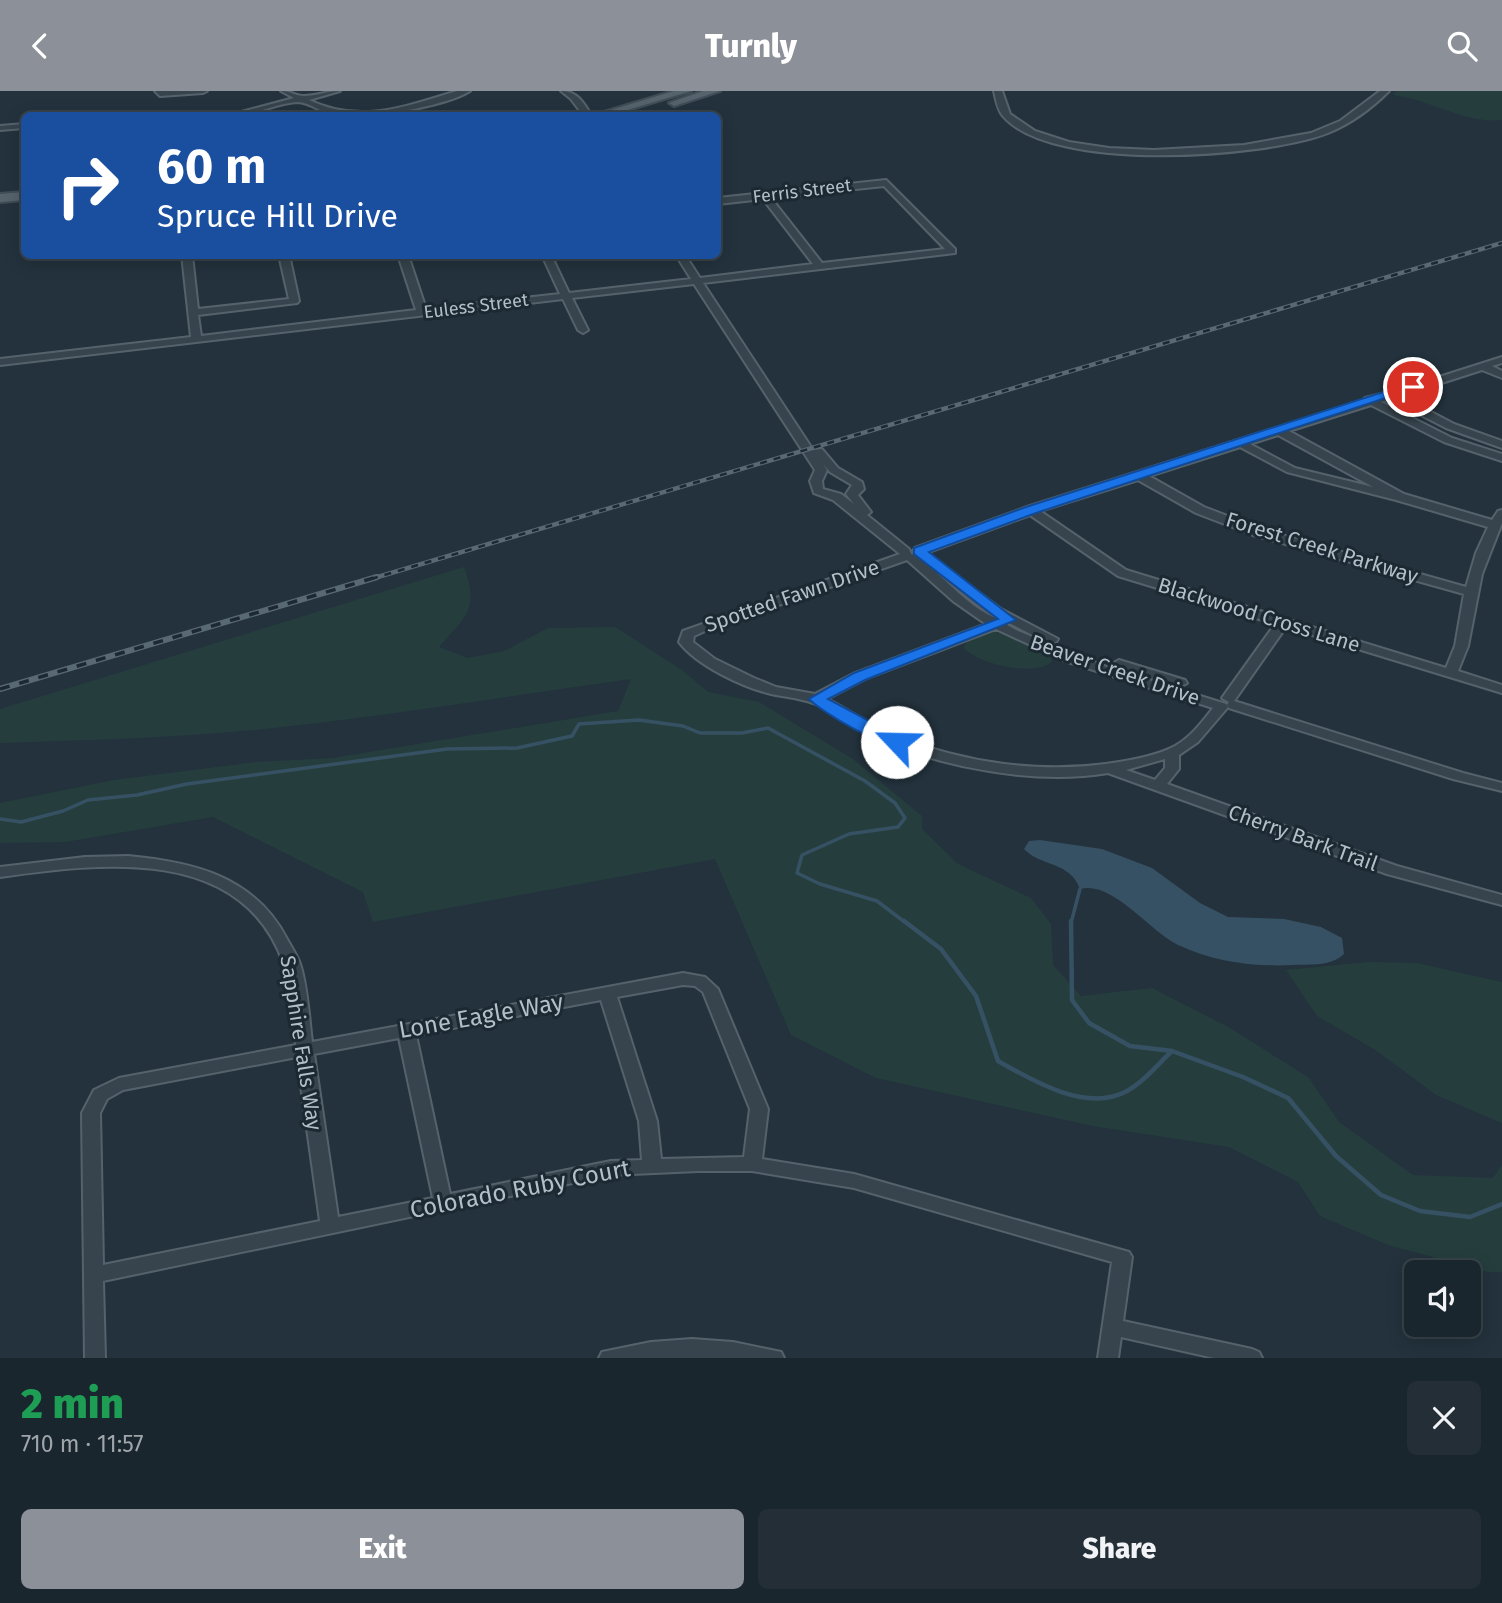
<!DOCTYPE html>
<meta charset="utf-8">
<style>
:root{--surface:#1a262e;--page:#232e36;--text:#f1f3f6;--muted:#9fa5aa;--line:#38434a;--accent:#8c9099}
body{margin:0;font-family:"Fira Sans",sans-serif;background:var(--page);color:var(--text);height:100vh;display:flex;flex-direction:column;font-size:26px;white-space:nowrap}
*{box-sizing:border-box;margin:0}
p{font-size:23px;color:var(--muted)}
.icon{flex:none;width:38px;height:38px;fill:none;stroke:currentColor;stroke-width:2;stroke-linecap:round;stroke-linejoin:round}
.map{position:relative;height:1267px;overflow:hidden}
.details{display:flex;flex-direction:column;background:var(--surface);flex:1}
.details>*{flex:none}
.banner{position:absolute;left:21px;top:21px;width:700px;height:147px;border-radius:10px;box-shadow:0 4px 18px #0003,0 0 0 2px var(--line);background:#1a4fa0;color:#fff;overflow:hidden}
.fabs{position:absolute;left:1404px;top:1169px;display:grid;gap:14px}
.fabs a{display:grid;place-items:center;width:77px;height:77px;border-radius:10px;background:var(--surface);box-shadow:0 4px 18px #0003,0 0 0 2px var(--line);font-size:35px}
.pin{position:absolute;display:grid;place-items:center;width:60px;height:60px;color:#fff;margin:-30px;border:4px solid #fff;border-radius:50%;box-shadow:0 2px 7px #0007}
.me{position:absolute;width:77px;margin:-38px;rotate:294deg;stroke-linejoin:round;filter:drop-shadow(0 0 5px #0008)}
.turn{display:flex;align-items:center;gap:24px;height:147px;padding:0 21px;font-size:32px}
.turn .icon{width:91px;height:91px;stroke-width:2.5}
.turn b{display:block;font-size:49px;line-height:60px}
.round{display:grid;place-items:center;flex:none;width:74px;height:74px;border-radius:10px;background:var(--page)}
.overview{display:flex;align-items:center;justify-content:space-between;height:119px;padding:0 21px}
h1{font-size:42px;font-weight:800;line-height:52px;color:#1e9e55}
.button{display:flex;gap:14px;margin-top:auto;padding:14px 21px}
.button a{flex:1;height:80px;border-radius:10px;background:var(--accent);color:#fff;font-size:28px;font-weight:800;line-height:80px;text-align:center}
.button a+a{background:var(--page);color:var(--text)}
header{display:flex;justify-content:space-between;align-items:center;height:91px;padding:0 21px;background:var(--accent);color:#fff;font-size:32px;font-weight:800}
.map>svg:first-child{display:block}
.green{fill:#253e3d}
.water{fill:#375164}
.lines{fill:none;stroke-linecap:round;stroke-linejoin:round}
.stream-far1{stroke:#375164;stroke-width:3.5}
.stream{stroke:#375164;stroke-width:4.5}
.minor-casing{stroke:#55626b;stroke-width:4}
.major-casing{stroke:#404d56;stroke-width:4}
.minor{fill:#37444d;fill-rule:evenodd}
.major{fill:#55636d;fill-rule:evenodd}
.rail-far1-casing{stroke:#596974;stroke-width:4.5}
.rail-casing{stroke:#596974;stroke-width:6}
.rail-far1{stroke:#1c2932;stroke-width:2.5;stroke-dasharray:7;stroke-linecap:butt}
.rail{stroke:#1c2932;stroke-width:3.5;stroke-dasharray:10;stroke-linecap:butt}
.route{fill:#1a73e8;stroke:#114b97;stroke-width:2}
.labels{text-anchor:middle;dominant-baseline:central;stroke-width:6;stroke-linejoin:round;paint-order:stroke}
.far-street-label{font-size:18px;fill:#b3bfc8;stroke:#1c2932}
.street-label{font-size:21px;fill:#b3bfc8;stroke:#1c2932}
.near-street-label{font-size:24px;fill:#b3bfc8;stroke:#1c2932}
</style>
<header><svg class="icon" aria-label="back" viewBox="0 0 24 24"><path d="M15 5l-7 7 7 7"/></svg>Turnly<svg class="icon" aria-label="search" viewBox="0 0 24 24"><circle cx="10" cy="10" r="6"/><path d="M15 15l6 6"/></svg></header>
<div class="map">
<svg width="1502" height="1267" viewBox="0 0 1502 1267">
<rect width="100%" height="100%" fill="#23323d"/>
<path class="green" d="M1397,0H1502V29C1464,33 1430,8 1393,4Z
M464,476C480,519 465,526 439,556L468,567L504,560L548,537L615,536L682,579L708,601L759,611L853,668L922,725V738L958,773L1031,807L1051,833L1053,874L1081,905L1152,897L1230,937L1308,986L1339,1031L1413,1084L1493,1087L1502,1074V1181H1488L1388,1154L1320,1125L1298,1091L1229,1056L1093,1035L876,987L791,944L715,768L373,831L363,801L213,726L65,751L0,752V712L114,689L256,671L333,667L618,620L631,588C509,605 387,625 264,638C176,647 88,649 0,652V618Z
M992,541C1010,541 1035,554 1050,564L1052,571C1031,586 980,573 963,557L967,551Z
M1368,871L1417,872L1502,891V1032L1436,1004L1377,960L1317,925L1286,879Z"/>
<path class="water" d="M1040,749L1102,758L1152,777L1200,812L1228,826L1284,828L1321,836L1342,847L1344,863C1330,876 1311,873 1293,874C1254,876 1214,871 1178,854C1148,839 1113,790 1080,798C1070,770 1041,776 1024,758L1029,750Z"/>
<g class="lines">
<path class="stream-far1" d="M0,728L21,731L63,720L88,709L137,704L187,693L447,658L517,657L572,645L579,633L639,629L683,635L700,642H742L768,637L865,690L895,712L905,727L898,736L849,743L802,764L797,782L820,793L877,810L906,832
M1071,832L1080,798"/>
<path class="stream" d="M904,830L941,858L976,905L998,970C1033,990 1087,1022 1127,1000C1144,991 1158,973 1172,960
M1071,830L1072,909L1089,932L1130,955L1172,960L1243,986L1288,1007L1336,1065L1381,1104L1420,1120L1470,1126L1502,1113"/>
<g class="minor-casing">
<path id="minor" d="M155,0H207L203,2L160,5Z
M281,0C290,0 296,5 304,5C316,5 328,0 340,0L309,9C361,34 406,15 457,0H470C444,16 364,29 333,24C322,22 309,11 298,11C275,12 253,26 230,24L294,7Z
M561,0C577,0 584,12 591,24H583L571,8Z
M994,0H1002L1010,23L1035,40L1069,51L1109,57L1154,59L1244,54L1311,42L1340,30L1380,0H1389C1372,17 1350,33 1328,42C1263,67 1052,82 1003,25C997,18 996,8 994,0Z
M24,33V37L0,39V35Z
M886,89L955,158V162L703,192L813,359L822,358L838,377L862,391L864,398L858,404L871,421L867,424L909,458L911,463L916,464L933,479L934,474H942L1001,518L1058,548L1056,551H1046L1009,532L1007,534L1018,540L1104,575L1226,613L1228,616L1198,651L1179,664V678L1167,693L1397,775L1502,804V814L1387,783L1108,682C1036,694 944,677 878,648C855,638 836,621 813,612C799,607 785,606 771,603C743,596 697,575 679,551L683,540L900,463L833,409L814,402L810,390L815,379L694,193L572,207L588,239L583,242L578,239L563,208L0,274V268L191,246L182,164H192L198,218L289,208L279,164H289L299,210L297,212L198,224L201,245L416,219L398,164H408L426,218L560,203L542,164H551L569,202L691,188L676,164H685L700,187L813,173L763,108L718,113V107ZM884,95L945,158L822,172L771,107ZM823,373L830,381L852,394L846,403L854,413L841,403L823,398L822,390L827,379ZM907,469L953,510L986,533L855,582L815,603L776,596L754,587L715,568L693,551L694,545L705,540ZM937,482L991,524L1000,528C980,524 952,496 937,482ZM996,538L1065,570L1213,617C1202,631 1191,646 1175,655C1158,664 1137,668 1119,671C1043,684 964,672 893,644C870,635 850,619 827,608L865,588ZM1165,668V677L1155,689L1126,679Z
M1502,266V272L1492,275L1502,280V287L1482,279L1401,305L1454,333L1502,350V357L1446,337L1390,308L1381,311L1452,347L1502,363V370L1444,351L1371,314L1289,340L1404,403L1492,429L1498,420L1502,419V432L1482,483L1468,555L1458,580L1502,594V602L1286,536L1234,610L1463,682L1502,692V700L1453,688L1229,617L1227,614L1229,611L1222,607L1275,533L1118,485L1030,424L923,463H915L913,460L915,457L1027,416L1364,309L1365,307C1370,306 1390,300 1392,301ZM1278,344L1373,396L1295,377L1250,353ZM1240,356L1287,381L1396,409L1488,436L1476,462L1466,496L1261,438L1204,416L1149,385ZM1138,389L1196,422L1253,444L1464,503L1455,555L1446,577L1126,479L1040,420Z
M1119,569L1185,589L1187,592L1180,596L1114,576L1112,573Z
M128,765C193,771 254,785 287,848C292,857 299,867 301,876C308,900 309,927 312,951L683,882L705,886L718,898L768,1018L762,1068L854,1083L1129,1161L1132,1166L1123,1230L1252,1258L1259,1261L1262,1267H1214L1121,1246L1118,1267H1098L1112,1171L854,1097L752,1080H698L611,1084L103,1190L105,1267H85L82,1022L94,999L119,987L296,954C293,931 292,895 284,874C243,753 100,772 0,786V776L85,766ZM683,894L695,895L703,901L750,1018L744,1066L661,1068L657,1030L617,906ZM601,909L639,1030L642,1069L611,1070L450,1103L416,944ZM399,947L433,1107L338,1126L314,963ZM297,966L320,1130L103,1174L100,1022L107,1008L123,999Z
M692,1248L733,1251L781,1261L784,1267H599L602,1261L651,1251Z"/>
</g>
<g class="major-casing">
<path id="major" d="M674,0H691L611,24H594Z
M703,0H720L674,15L669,12Z
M24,101V109L0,111V103Z"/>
</g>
<use href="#minor" class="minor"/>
<use href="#major" class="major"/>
<g class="rail-far1-casing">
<path id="rail-far1" d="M371,488L1502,152"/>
</g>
<g class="rail-casing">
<path id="rail" d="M0,598L377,486"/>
</g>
<use href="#rail-far1" class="rail-far1"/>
<use href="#rail" class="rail"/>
</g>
<path class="route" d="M1408,293L1419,296L1036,422L929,461L1016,529L865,589L828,608L903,648V655C886,659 821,621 809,608L854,582L998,528L914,463V457L1026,416Z"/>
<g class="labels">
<g class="far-street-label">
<text transform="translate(802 100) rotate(-7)">Ferris Street</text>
<text transform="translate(476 215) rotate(-7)">Euless Street</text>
</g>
<g class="street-label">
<text transform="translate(1322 457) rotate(17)">Forest Creek Parkway</text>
<text transform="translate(792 505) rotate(-19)">Spotted Fawn Drive</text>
<text transform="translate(1259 524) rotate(17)">Blackwood Cross Lane</text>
<text transform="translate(1115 579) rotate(19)">Beaver Creek Drive</text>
<text transform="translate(1303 747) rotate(20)">Cherry Bark Trail</text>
<text transform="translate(301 952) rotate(81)">Sapphire Falls Way</text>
</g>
<g class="near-street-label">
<text transform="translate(481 925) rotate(-10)">Lone Eagle Way</text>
<text transform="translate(520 1098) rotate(-11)">Colorado Ruby Court</text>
</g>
</g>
</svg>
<div class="fabs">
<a><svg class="icon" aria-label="sound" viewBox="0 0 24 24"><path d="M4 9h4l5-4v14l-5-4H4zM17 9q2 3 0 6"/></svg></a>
</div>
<div class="pin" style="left:1413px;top:296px;background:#d93025"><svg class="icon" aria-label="arrive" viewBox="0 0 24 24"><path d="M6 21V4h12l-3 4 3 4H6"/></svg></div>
<svg class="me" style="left:897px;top:651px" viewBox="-20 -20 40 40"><circle r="19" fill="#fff"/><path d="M0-13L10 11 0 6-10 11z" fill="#1a73e8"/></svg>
<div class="banner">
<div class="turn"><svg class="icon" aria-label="right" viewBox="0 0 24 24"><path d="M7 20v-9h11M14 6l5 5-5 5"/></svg><div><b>60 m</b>Spruce Hill Drive</div></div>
</div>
</div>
<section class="details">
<div class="overview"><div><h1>2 min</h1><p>710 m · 11:57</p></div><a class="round"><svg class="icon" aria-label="close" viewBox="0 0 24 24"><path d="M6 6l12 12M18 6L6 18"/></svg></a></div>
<div class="button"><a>Exit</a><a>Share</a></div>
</section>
